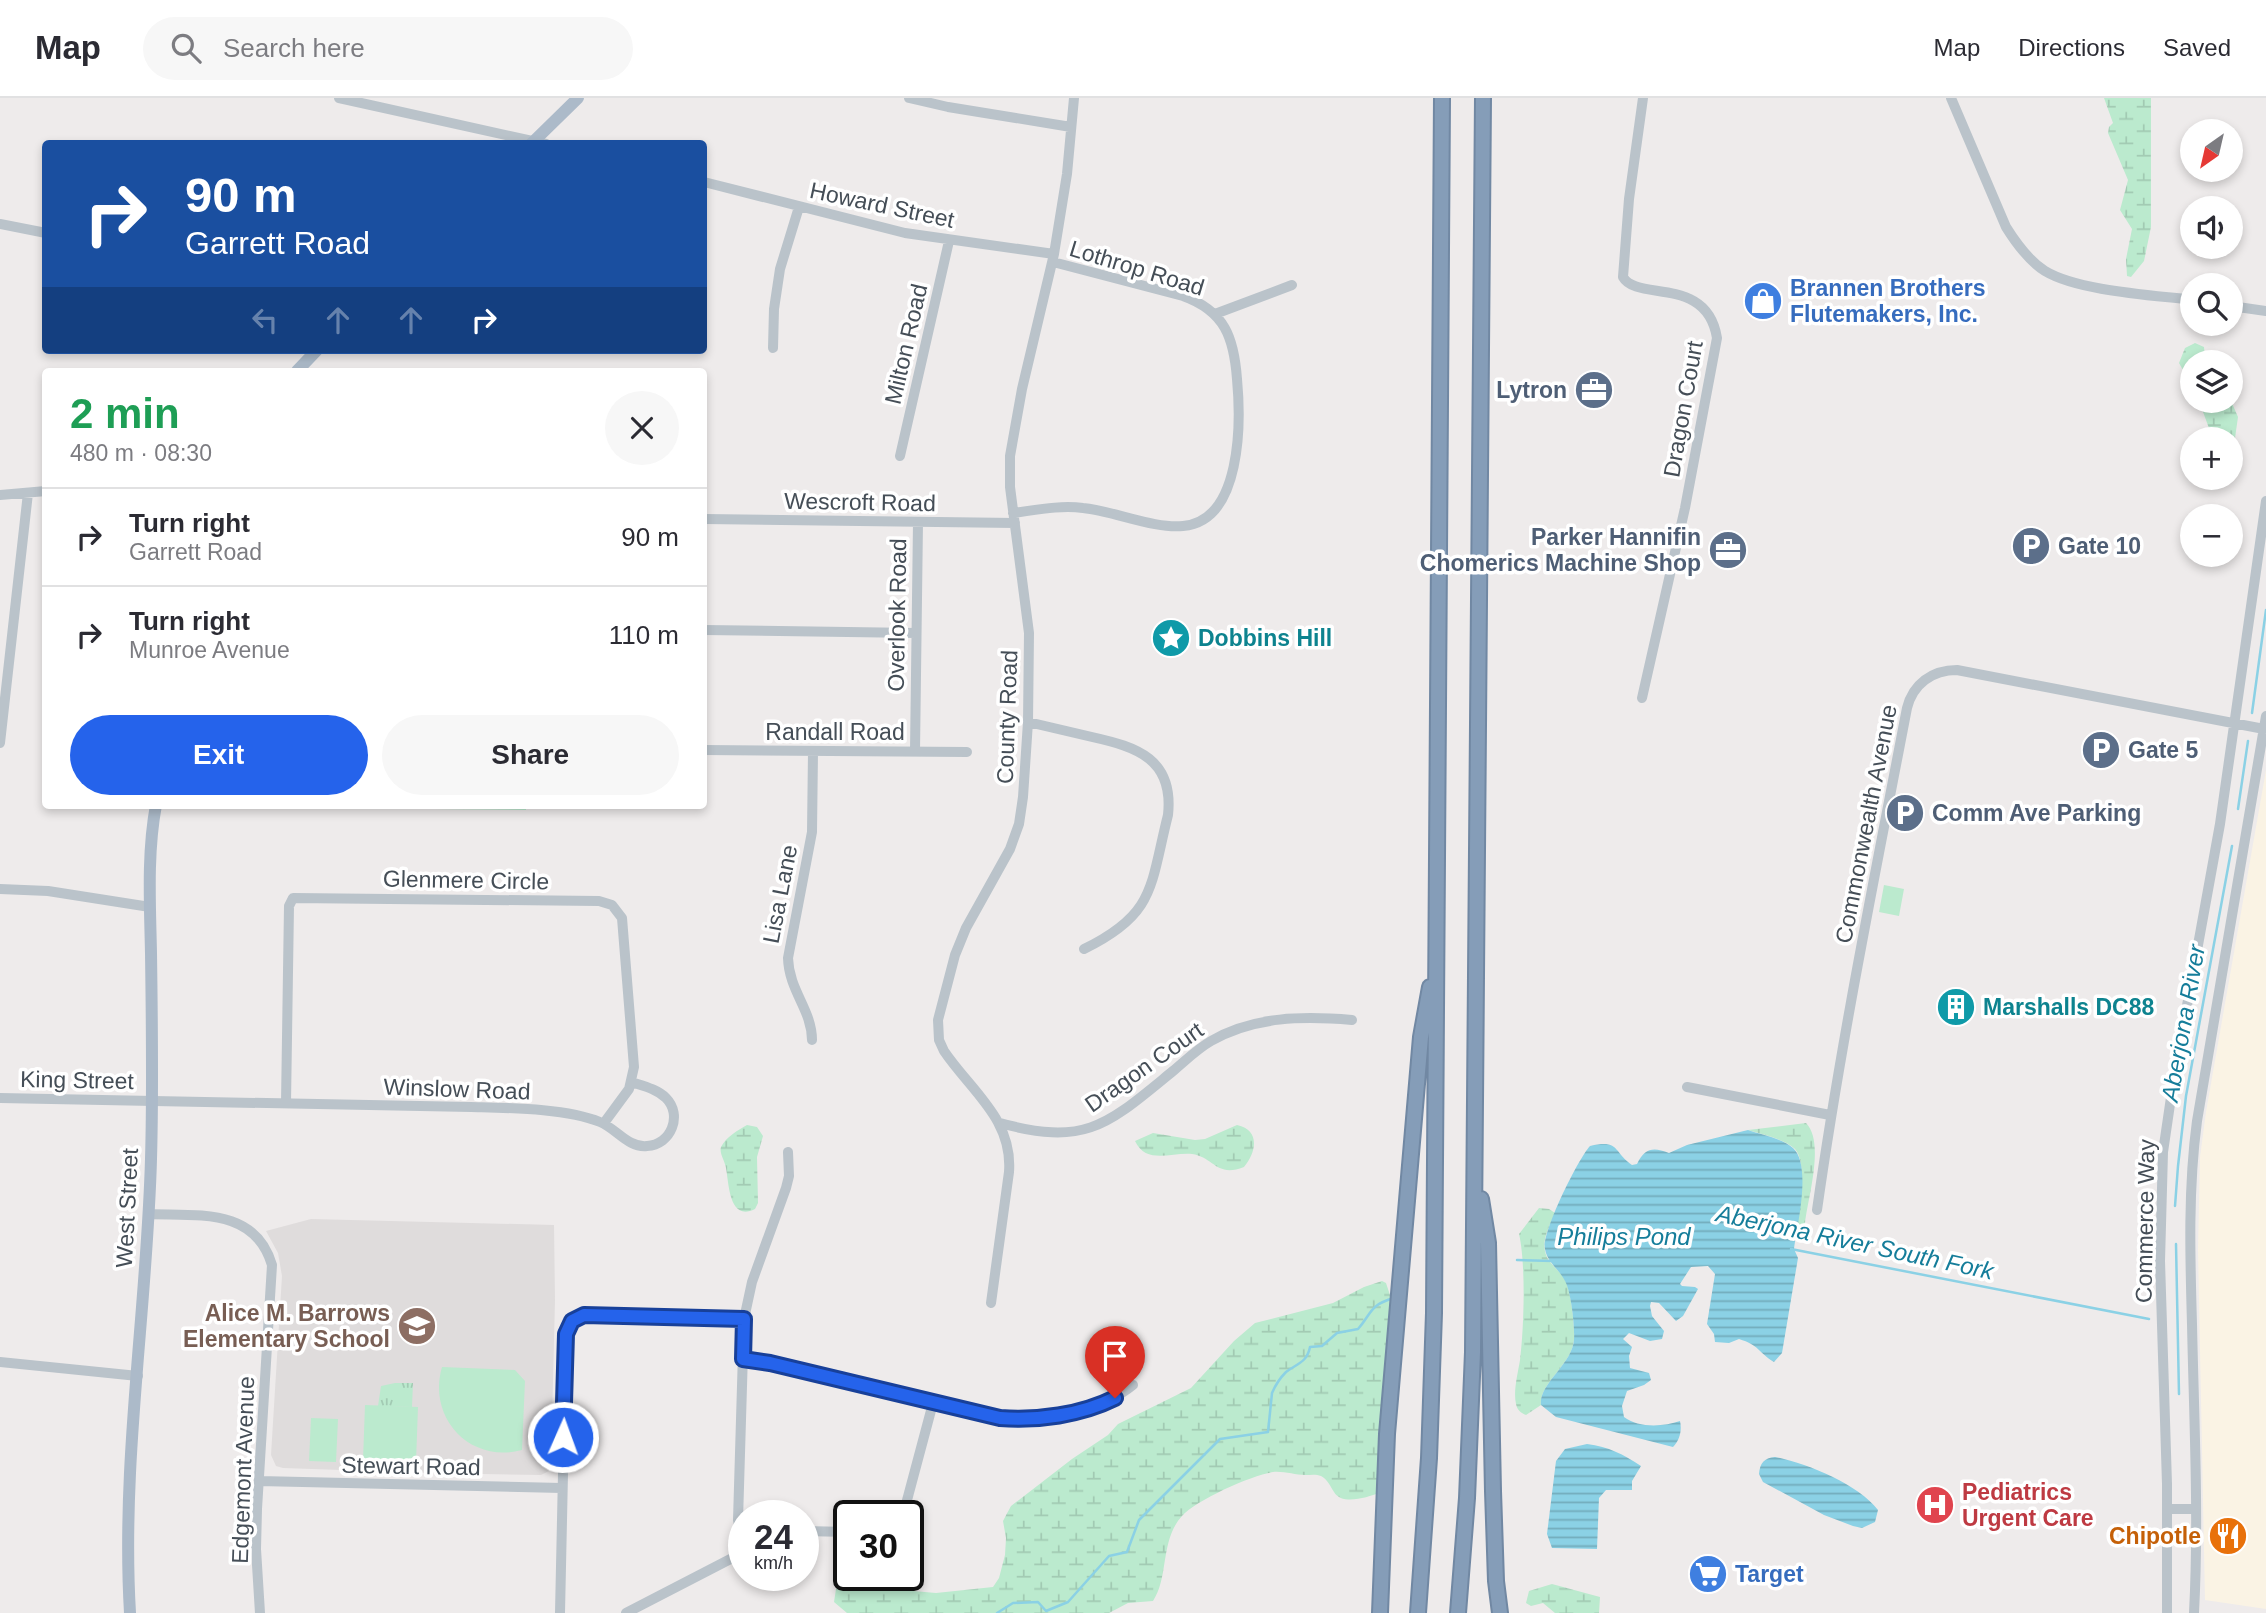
<!DOCTYPE html>
<meta charset="utf-8">
<style>
:root{--surface:#fff;--page:#f7f7f7;--text:#2b2b33;--muted:#7c7c81;--line:#e1e1e2;--accent:#2563eb}
body{margin:0;font-family:Arial,sans-serif;background:var(--page);color:var(--text);height:100vh;display:flex;flex-direction:column;font-size:26px;white-space:nowrap}
*{box-sizing:border-box;margin:0}
p{font-size:23px;color:var(--muted)}
.icon{flex:none;width:38px;height:38px;fill:none;stroke:currentColor;stroke-width:2;stroke-linecap:round;stroke-linejoin:round}
.map{position:relative;flex:1;overflow:hidden}
.side{position:absolute;left:42px;top:270px;width:665px;height:441px;display:flex;flex-direction:column;background:var(--surface);border-radius:7px;box-shadow:0 4px 10px #0003}
.side>*{flex:none}
.guide{position:absolute;left:42px;top:42px;width:665px;height:214px;border-radius:7px;box-shadow:0 4px 10px #0003;background:#1a4fa0;color:#fff;overflow:hidden}
.needle{width:46px;rotate:214deg}
.tools{position:absolute;left:2180px;top:21px;display:grid;gap:14px}
.tools a{display:grid;place-items:center;width:63px;height:63px;border-radius:50%;background:var(--surface);box-shadow:0 4px 10px #0003;font-size:35px}
.speed{position:absolute;left:728px;top:1402px;display:flex;gap:14px;font-size:35px;font-weight:700;text-align:center}
.speed>*{display:grid;place-content:center;width:91px;height:91px;border-radius:50%;background:var(--surface);box-shadow:0 4px 10px #0003;line-height:1}
.speed small{font-size:18px;font-weight:400}
.speed .limit{border:4px solid #111;border-radius:10px;background:#fff;color:#111}
.pin{position:absolute;display:grid;place-items:center;width:60px;height:60px;color:#fff;margin:-72px -30px;border-radius:50% 50% 50% 0;rotate:-45deg;box-shadow:0 0 7px #0007}
.pin .icon{rotate:45deg}
.me{position:absolute;width:77px;margin:-38px;rotate:2deg;stroke-linejoin:round;filter:drop-shadow(0 0 5px #0008)}
.turn{display:flex;align-items:center;gap:24px;height:147px;padding:0 28px;font-size:32px}
.turn .icon{width:91px;height:91px;stroke-width:2.5}
.turn b{display:block;font-size:49px;line-height:60px}
.lanes{display:flex;align-items:center;height:66px;padding:0 28px;background:#0003;justify-content:center;gap:35px;direction:ltr}
.lanes .off{opacity:.35}
.round{display:grid;place-items:center;flex:none;width:74px;height:74px;border-radius:37px;background:var(--page)}
.headline{display:flex;align-items:center;justify-content:space-between;height:119px;padding:0 28px}
h1{font-size:42px;font-weight:700;line-height:52px;color:#1e9e55}
.primary-button{display:flex;gap:14px;margin-top:auto;padding:14px 28px}
.primary-button a{flex:1;height:80px;border-radius:42px;background:var(--accent);color:#fff;font-size:28px;font-weight:700;line-height:80px;text-align:center}
.primary-button a+a{background:var(--page);color:var(--text)}
ul{padding:0;list-style:none}
li{display:flex;align-items:center;gap:21px;height:98px;padding:0 28px;border-top:2px solid var(--line)}
li div{flex:1}
li b{display:block;font-size:26px}
li em{font-style:normal}
header{display:flex;align-items:center;gap:42px;box-sizing:border-box;height:98px;padding:0 35px;background:var(--surface);border-bottom:2px solid var(--line)}
header strong{font-size:33px}
nav{display:flex;gap:38px;margin-inline-start:auto;font-size:24px}
.search{width:490px;height:63px;background:var(--page);display:flex;align-items:center;gap:18px;box-sizing:border-box;padding:0 24px;border-radius:38px;color:var(--muted);font-size:26px}
.map>svg:first-child{display:block}
.commercial{fill:#faf3e4}
.education{fill:#dfdcdc}
.green{fill:#bbeace}
.wetland{fill:url(#wetland-marsh)}
.park{fill:url(#park-tufts)}
.water{fill:url(#water-rules)}
.lines{fill:none;stroke-linecap:round;stroke-linejoin:round}
.stream{stroke:#8bd1e5;stroke-width:2.5}
.highway-casing{stroke:#7188a3;stroke-width:18}
.minor{stroke:#bac3ca;stroke-width:10}
.major{stroke:#acbac9;stroke-width:12}
.highway{stroke:#859db8;stroke-width:14}
.route-casing{stroke:#184099;stroke-width:18}
.route{stroke:#2563eb;stroke-width:12}
.labels{text-anchor:middle;dominant-baseline:central;stroke-width:7;stroke-linejoin:round;paint-order:stroke}
.street-label{font-size:23px;fill:#454e57;stroke:#fff}
.shop-label{font-size:23px;font-weight:bold;fill:#366cbe;stroke:#fff;text-anchor:start}
.service-label{font-size:23px;font-weight:bold;fill:#4e5e75;stroke:#fff;text-anchor:start}
.culture-label{font-size:23px;font-weight:bold;fill:#0d838f;stroke:#fff;text-anchor:start}
.education-label{font-size:23px;font-weight:bold;fill:#785e54;stroke:#fff;text-anchor:end}
.health-label{font-size:23px;font-weight:bold;fill:#be3a42;stroke:#fff;text-anchor:start}
.food-label{font-size:23px;font-weight:bold;fill:#c56008;stroke:#fff;text-anchor:end}
.water-label{font-size:24px;font-style:italic;fill:#157d9a;stroke:#fff}
</style>
<header>
<strong>Map</strong>
<div class="search"><svg class="icon" aria-label="search" viewBox="0 0 24 24"><circle cx="10" cy="10" r="6"/><path d="M15 15l6 6"/></svg>Search here</div>
<nav><a>Map</a><a>Directions</a><a>Saved</a></nav>
</header>
<div class="map">
<svg width="2266" height="1515" viewBox="0 0 2266 1515">
<defs>
<pattern id="wetland-marsh" width="20" height="14" patternUnits="userSpaceOnUse" patternTransform="scale(1.75)"><rect width="20" height="14" fill="#bbeace"/><path d="M1 5h8M5 5V1M11 12h8M15 12V8" fill="none" stroke="#a2cab3"/></pattern>
<pattern id="park-tufts" width="24" height="20" patternUnits="userSpaceOnUse" patternTransform="scale(1.75)"><rect width="24" height="20" fill="#bbeace"/><path d="M3 7l-1-3M5 7V3M7 7l1-3M15 17l-1-3M17 17v-4M19 17l1-3" fill="none" stroke="#a2cab3"/></pattern>
<pattern id="water-rules" width="6" height="5" patternUnits="userSpaceOnUse" patternTransform="scale(1.75)"><rect width="6" height="5" fill="#8bd1e5"/><path d="M0 2.5h6" fill="none" stroke="#73acbc"/></pattern>
</defs>
<rect width="100%" height="100%" fill="#eeebeb"/>
<path class="commercial" d="M2266,672V1511L2205,1502L2198,1152L2200,1059L2206,1014Z"/>
<path class="education" d="M311,1121L554,1127L555,1202L551,1365L549,1373L541,1377L429,1375L283,1370L276,1368L271,1357L282,1178L278,1155L266,1133Z"/>
<path class="green" d="M1884,787L1904,791L1899,818L1879,814Z
M442,1269L515,1272L525,1283L522,1352C470,1366 427,1320 442,1269Z
M365,1307L418,1309L416,1364L363,1362Z
M311,1320L338,1321L336,1364L309,1363Z"/>
<path class="wetland" d="M2104,0H2151V129L2144,163L2131,179L2127,178L2126,161L2132,131L2120,112L2128,82L2108,35L2109,29L2113,25Z
M2195,245L2204,249L2205,260L2209,264H2193V290L2179,265L2185,250Z
M2199,303H2231L2238,319L2232,361L2231,341H2213Z
M237,707H526V712L238,709Z
M1806,1025C1825,1044 1808,1099 1805,1125L1801,1135L1795,1140C1798,1120 1809,1067 1795,1051C1783,1040 1763,1037 1748,1032Z
M747,1027L757,1029L763,1038L757,1059L758,1105L755,1111C729,1124 729,1086 726,1070C725,1063 719,1055 721,1049C726,1039 738,1032 747,1027Z
M1237,1027C1261,1032 1256,1055 1244,1069C1216,1080 1214,1059 1192,1056C1172,1054 1146,1067 1135,1043L1153,1035L1195,1042L1205,1041Z
M1539,1110L1549,1111L1555,1115C1549,1129 1539,1146 1548,1161C1553,1169 1561,1174 1565,1182C1571,1192 1575,1229 1574,1241C1573,1266 1538,1286 1541,1307L1526,1317C1521,1315 1517,1312 1516,1306C1513,1293 1518,1275 1520,1262C1524,1230 1526,1166 1519,1136Z
M1382,1183L1386,1185L1391,1200L1393,1223L1379,1395C1368,1399 1342,1408 1334,1394C1330,1388 1328,1382 1321,1378C1316,1376 1311,1377 1305,1377C1295,1377 1284,1373 1273,1374C1252,1377 1196,1402 1182,1418C1160,1442 1169,1479 1153,1503L1128,1505L1109,1515H847L834,1504L836,1491L846,1487L936,1495L993,1489L999,1480L1005,1457L1006,1440L1003,1423L1011,1408L1072,1361L1108,1337L1118,1326L1191,1290L1234,1243L1255,1225L1333,1205L1364,1189Z
M1552,1486L1600,1499L1599,1515H1555L1543,1505L1531,1508L1526,1505L1529,1493Z"/>
<path class="park" d="M395,1285H413L412,1309L378,1308L381,1288Z"/>
<path class="water" d="M1748,1032C1762,1037 1782,1040 1793,1050C1812,1067 1797,1128 1794,1151L1798,1160L1782,1255L1774,1264C1758,1254 1759,1247 1739,1241L1729,1245L1715,1244L1714,1236L1707,1226L1715,1176L1708,1168L1691,1169L1680,1186L1682,1188L1695,1189L1698,1191L1683,1218L1676,1223L1659,1205L1651,1204L1650,1208L1652,1218L1664,1233L1662,1241L1650,1243L1629,1235L1623,1241L1632,1249L1629,1258L1630,1270L1649,1275L1651,1282L1644,1287L1627,1293L1622,1308L1624,1319C1638,1330 1663,1329 1680,1323C1682,1332 1680,1342 1673,1349L1556,1319L1541,1307C1538,1286 1573,1266 1574,1241C1575,1229 1571,1193 1565,1183C1559,1171 1547,1164 1545,1151C1541,1136 1578,1061 1590,1048C1620,1041 1613,1054 1632,1067L1637,1066C1645,1050 1653,1049 1669,1055L1687,1047Z
M1587,1346C1609,1349 1623,1356 1641,1368L1632,1383V1392H1606L1599,1400L1597,1451L1552,1450L1547,1436L1556,1363L1565,1351Z
M1775,1359C1806,1365 1858,1386 1878,1412L1875,1424L1862,1430L1853,1428L1824,1417L1763,1384L1759,1376C1760,1365 1764,1360 1775,1359Z"/>
<g class="lines">
<path class="stream" d="M2252,615L2266,512
M2238,711L2248,643
M2175,1108L2178,1068L2186,998L2232,748
M2176,1146L2179,1296
M1791,1151L2149,1221
M1517,1162L1553,1163
M997,1515L1013,1505L1038,1504L1046,1513L1068,1504L1109,1458L1127,1454L1139,1422L1220,1341L1268,1334L1272,1295C1275,1288 1280,1280 1286,1274C1296,1266 1307,1265 1310,1249L1322,1248L1337,1235L1358,1231C1372,1215 1369,1207 1394,1200"/>
<g class="highway-casing">
<path id="highway" d="M1481,1101L1488,1145L1493,1393L1496,1483L1500,1515
M1380,1515L1387,1336L1421,939L1430,889
M1418,1515L1429,1360L1434,1215L1442,0
M1458,1515L1467,1400L1473,1254L1483,0"/>
</g>
<path class="minor" d="M339,0L546,46
M909,0L948,9L1071,29
M1951,0L2006,129C2016,145 2029,163 2045,173C2078,193 2152,197 2193,202
M704,84L905,135L1054,156
M0,126L46,135
M2231,208L2266,213
M1215,216L1292,187
M773,250L774,211L780,171L799,109
M900,358L949,143
M0,397L46,393
M1013,415C1036,412 1060,407 1083,410C1114,413 1154,431 1183,428C1242,423 1241,324 1237,281C1234,240 1225,213 1183,198L1053,164
M704,421L1015,425
M704,532L916,535
M1642,600L1685,410L1717,240C1707,177 1637,204 1623,179L1629,101L1643,0
M1028,624C1049,629 1071,634 1092,639C1137,649 1174,661 1168,717C1150,788 1156,816 1084,851
M0,645L28,395
M704,652L967,654
M915,653L918,424
M0,791L48,793L150,809
M812,942C812,912 789,893 788,860L812,734L813,654
M1687,989L1830,1017
M0,1000L471,1009C509,1010 566,1010 600,1024C617,1031 628,1050 647,1048C671,1047 683,1017 666,1000C657,991 643,988 631,984
M286,1005L289,808L293,800L599,803L612,807L622,820L634,969L629,991L604,1025
M1000,1025C1087,1049 1108,1026 1173,973C1185,963 1197,951 1211,943C1254,918 1304,918 1352,922
M1817,1112C1841,943 1875,777 1907,610C1913,586 1932,572 1957,572L2264,631
M149,1116C197,1118 255,1109 272,1167L257,1411L256,1451L260,1515
M991,1205L1009,1074C1013,1021 971,993 944,953L939,942L938,922L955,857L966,830L1010,751L1019,726L1023,699L1028,624L1029,535L1010,389V358L1022,291L1054,156L1067,76L1074,0
M743,1261L770,1265C820,1277 871,1290 921,1302C954,1310 988,1322 1022,1321C1058,1321 1105,1310 1133,1287
M0,1264L138,1278
M259,1383L562,1390
M2167,1411H2195
M900,1418L906,1406L933,1305
M803,1433L849,1434
M744,1453L738,1422L744,1221L752,1184L786,1090L789,1078L788,1054
M560,1515L566,1236C568,1226 574,1220 584,1217L744,1221
M626,1515L744,1454
M2167,1515V1386L2160,1163L2163,1054L2174,979L2220,726L2266,403
M2194,1515C2199,1419 2194,1322 2192,1226C2190,1158 2188,1090 2197,1023L2266,618"/>
<path class="major" d="M531,46L578,0
M297,273L317,252
M130,1515C121,1364 147,1212 151,1061C153,992 152,924 151,855C150,806 147,755 156,707"/>
<use href="#highway" class="highway"/>
</g>
<g class="lines">
<g class="route-casing">
<path id="route" d="M563,1339L566,1236L572,1223L584,1217L744,1221L743,1261L770,1265L1000,1320C1037,1323 1081,1317 1115,1300"/>
</g>
<use href="#route" class="route"/>
</g>
<defs>
<g id="shop-disc" transform="scale(2.0125)"><circle r="9.5" fill="#3f7fe0" stroke="#fff"/><path d="M-5-2.5h2.3a2.7 3.5 0 0 1 5.4 0H5L5.5 6h-11ZM-1.5-2.5h3a1.5 2.3 0 0 0-3 0Z" fill="#fff"/></g>
<g id="office-disc" transform="scale(2.0125)"><circle r="9.5" fill="#5c6f8a" stroke="#fff"/><path d="M-6-3h4V-5.5h4V-3h4V5H-6ZM-1-4.5V-3h2v-1.5ZM-6 0V1H6V0Z" fill="#fff"/></g>
<g id="parking-disc" transform="scale(2.0125)"><circle r="9.5" fill="#5c6f8a" stroke="#fff"/><path d="M-3.5-5.5H1a3.5 3.5 0 0 1 0 7H-1V5.5H-3.5ZM-1-3.4V-.6H.8a1.4 1.4 0 0 0 0-2.8Z" fill="#fff"/></g>
<g id="sight-disc" transform="scale(2.0125)"><circle r="9.5" fill="#0f9aa8" stroke="#fff"/><path d="M0-6L1.8-2.2L6-1.7L2.9 1.2L3.7 5.4L0 3.3L-3.7 5.4L-2.9 1.2L-6-1.7L-1.8-2.2Z" fill="#fff"/></g>
<g id="building-disc" transform="scale(2.0125)"><circle r="9.5" fill="#0f9aa8" stroke="#fff"/><path d="M-4-6H4V6H1V3H-1V6H-4ZM-2.5-4.3h1.7v1.8h-1.7ZM.8-4.3h1.7v1.8H.8ZM-2.5-1h1.7V.8h-1.7ZM.8-1h1.7V.8H.8Z" fill="#fff"/></g>
<g id="school-disc" transform="scale(2.0125)"><circle r="9.5" fill="#8d6e63" stroke="#fff"/><path d="M0-5L7-2L0 1L-7-2ZM-4 1L0 2.5L4 1V4Q0 6-4 4Z" fill="#fff"/></g>
<g id="hospital-disc" transform="scale(2.0125)"><circle r="9.5" fill="#e0444e" stroke="#fff"/><path d="M-5-5h3v3.5h4V-5h3V5h-3V1.5h-4V5h-3Z" fill="#fff"/></g>
<g id="restaurant-disc" transform="scale(2.0125)"><circle r="9.5" fill="#e8710a" stroke="#fff"/><path d="M-5-6h1v4h1v-4h1v4h1v-4h1v5L-1.5 .5V6h-2V.5L-5-1ZM5-6V6H3V1.5H1.5Q1.5-4 5-6Z" fill="#fff"/></g>
<g id="supermarket-disc" transform="scale(2.0125)"><circle r="9.5" fill="#3f7fe0" stroke="#fff"/><path d="M-6-5.5h2.5l.6 2H6L4.5 2H-2.5L-4.4-4H-6ZM-1.5 3.2a1.3 1.3 0 1 0 .1 0ZM3 3.2a1.3 1.3 0 1 0 .1 0Z" fill="#fff"/></g>
</defs>
<g fill-rule="evenodd">
<use href="#shop-disc" x="1763" y="203"/>
<use href="#office-disc" x="1594" y="292"/>
<use href="#parking-disc" x="2031" y="448"/>
<use href="#office-disc" x="1728" y="452"/>
<use href="#sight-disc" x="1171" y="540"/>
<use href="#parking-disc" x="2101" y="652"/>
<use href="#parking-disc" x="1905" y="715"/>
<use href="#building-disc" x="1956" y="909"/>
<use href="#school-disc" x="417" y="1228"/>
<use href="#hospital-disc" x="1935" y="1407"/>
<use href="#restaurant-disc" x="2228" y="1438"/>
<use href="#supermarket-disc" x="1708" y="1476"/>
</g>
<g class="labels">
<g class="street-label">
<text transform="translate(882 107) rotate(12)">Howard Street</text>
<text transform="translate(1137 170) rotate(17)">Lothrop Road</text>
<text transform="translate(906 246) rotate(-77)">Milton Road</text>
<text transform="translate(1683 311) rotate(-80)">Dragon Court</text>
<text transform="translate(860 404) rotate(1)">Wescroft Road</text>
<text transform="translate(897 517) rotate(-89)">Overlook Road</text>
<text transform="translate(1007 619) rotate(-88)">County Road</text>
<text x="835" y="634">Randall Road</text>
<text transform="translate(1866 726) rotate(-79)">Commonwealth Avenue</text>
<text transform="translate(466 782) rotate(1)">Glenmere Circle</text>
<text transform="translate(780 796) rotate(-79)">Lisa Lane</text>
<text transform="translate(1144 969) rotate(-35)">Dragon Court</text>
<text transform="translate(77 982) rotate(1)">King Street</text>
<text transform="translate(457 991) rotate(2)">Winslow Road</text>
<text transform="translate(127 1110) rotate(-87)">West Street</text>
<text transform="translate(2145 1123) rotate(-89)">Commerce Way</text>
<text transform="translate(411 1368) rotate(1)">Stewart Road</text>
<text transform="translate(243 1372) rotate(-88)">Edgemont Avenue</text>
</g>
<g class="shop-label">
<text x="1790" y="190">Brannen Brothers<tspan x="1790" dy="26">Flutemakers, Inc.</tspan></text>
<text x="1735" y="1476">Target</text>
</g>
<g class="service-label">
<text x="1567" y="292" text-anchor="end">Lytron</text>
<text x="1701" y="439" text-anchor="end">Parker Hannifin<tspan x="1701" dy="26">Chomerics Machine Shop</tspan></text>
<text x="2058" y="448">Gate 10</text>
<text x="2128" y="652">Gate 5</text>
<text x="1932" y="715">Comm Ave Parking</text>
</g>
<g class="culture-label">
<text x="1198" y="540">Dobbins Hill</text>
<text x="1983" y="909">Marshalls DC88</text>
</g>
<g class="education-label">
<text x="390" y="1215">Alice M. Barrows<tspan x="390" dy="26">Elementary School</tspan></text>
</g>
<g class="health-label">
<text x="1962" y="1394">Pediatrics<tspan x="1962" dy="26">Urgent Care</tspan></text>
</g>
<g class="food-label">
<text x="2201" y="1438">Chipotle</text>
</g>
<g class="water-label">
<text transform="translate(2183 925) rotate(-80)">Aberjona River</text>
<text x="1624" y="1138">Philips Pond</text>
<text transform="translate(1855 1144) rotate(12)">Aberjona River South Fork</text>
</g>
</g>
</svg>
<div class="tools">
<a><svg class="needle" viewBox="-14 -14 28 28"><path d="M0-13l5 13h-10z" fill="#e53935"/><path d="M0 13l5-13h-10z" fill="#7c7c81"/></svg></a>
<a><svg class="icon" aria-label="sound" viewBox="0 0 24 24"><path d="M4 9h4l5-4v14l-5-4H4zM17 9q2 3 0 6"/></svg></a>
<a><svg class="icon" aria-label="search" viewBox="0 0 24 24"><circle cx="10" cy="10" r="6"/><path d="M15 15l6 6"/></svg></a>
<a><svg class="icon" aria-label="layers" viewBox="0 0 24 24"><path d="M12 4l9 5-9 5-9-5zM3 14l9 5 9-5"/></svg></a>
<a>+</a>
<a>−</a>
</div>
<div class="speed"><div>24<small>km/h</small></div><div class="limit">30</div></div>
<div class="pin" style="left:1115px;top:1300px;background:#d93025"><svg class="icon" aria-label="arrive" viewBox="0 0 24 24"><path d="M6 21V4h12l-3 4 3 4H6"/></svg></div>
<svg class="me" style="left:563px;top:1339px" viewBox="-20 -20 40 40"><circle r="17" fill="#2563eb" stroke="#fff" stroke-width="3"/><path d="M0-11L8 9 0 5-8 9z" fill="#fff"/></svg>
<div class="guide">
<div class="turn"><svg class="icon" aria-label="right" viewBox="0 0 24 24"><path d="M7 20v-9h11M14 6l5 5-5 5"/></svg><div><b>90 m</b>Garrett Road</div></div>
<div class="lanes"><svg class="icon off" aria-label="left" viewBox="0 0 24 24"><path d="M17 20v-9H6M10 6l-5 5 5 5"/></svg><svg class="icon off" aria-label="ahead" viewBox="0 0 24 24"><path d="M12 20V5M6 11l6-6 6 6"/></svg><svg class="icon off" aria-label="ahead" viewBox="0 0 24 24"><path d="M12 20V5M6 11l6-6 6 6"/></svg><svg class="icon" aria-label="right" viewBox="0 0 24 24"><path d="M7 20v-9h11M14 6l5 5-5 5"/></svg></div>
</div>
<section class="side">
<div class="headline"><div><h1>2 min</h1><p>480 m · 08:30</p></div><a class="round"><svg class="icon" aria-label="close" viewBox="0 0 24 24"><path d="M6 6l12 12M18 6L6 18"/></svg></a></div>
<ul>
<li><svg class="icon" aria-label="right" viewBox="0 0 24 24"><path d="M7 20v-9h11M14 6l5 5-5 5"/></svg><div><b>Turn right</b><p>Garrett Road</p></div><em>90 m</em></li>
<li><svg class="icon" aria-label="right" viewBox="0 0 24 24"><path d="M7 20v-9h11M14 6l5 5-5 5"/></svg><div><b>Turn right</b><p>Munroe Avenue</p></div><em>110 m</em></li>
</ul>
<div class="primary-button"><a>Exit</a><a>Share</a></div>
</section>
</div>
